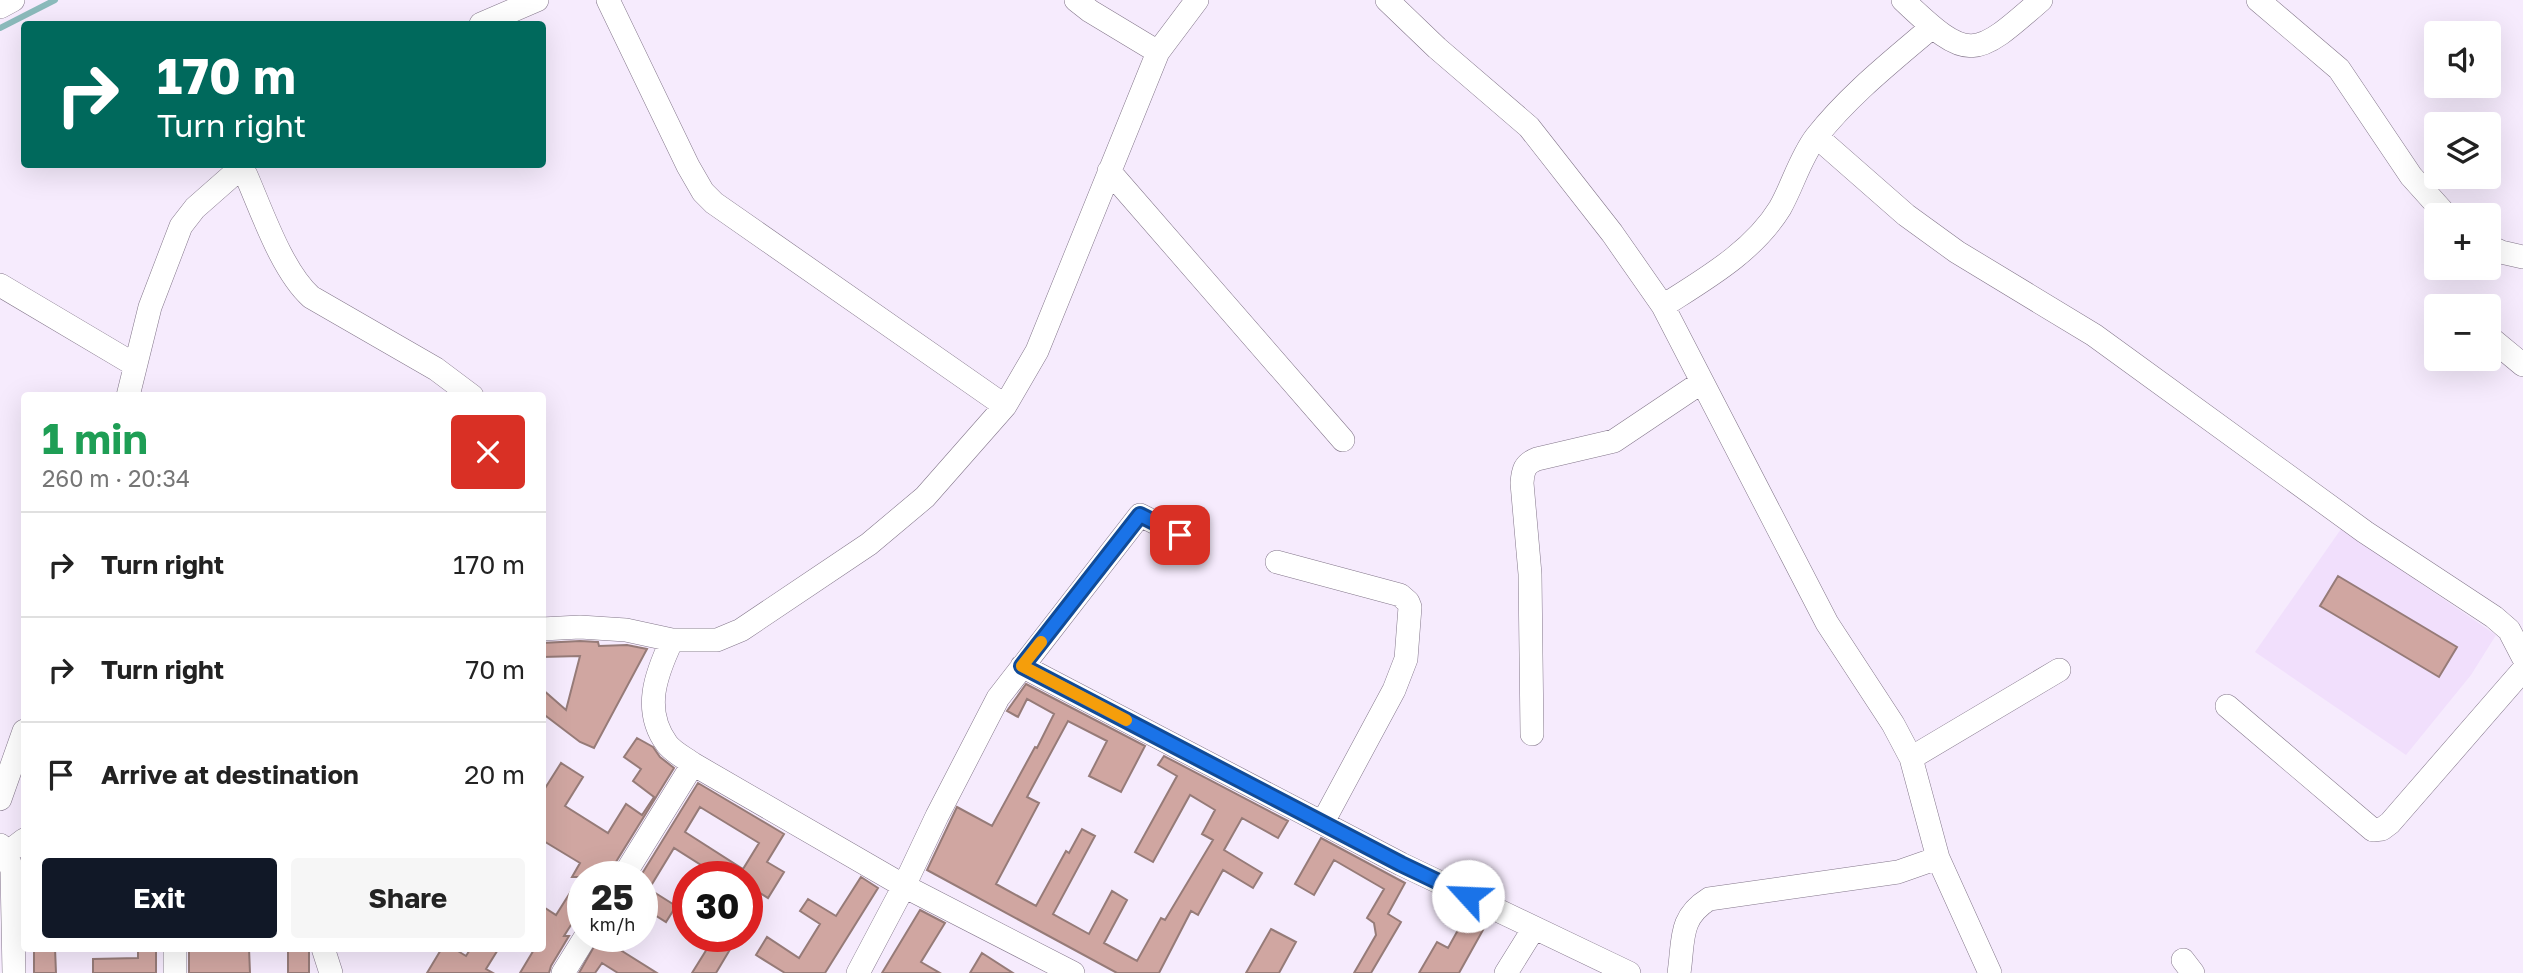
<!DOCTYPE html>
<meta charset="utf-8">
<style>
:root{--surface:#fff;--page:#f6f6f6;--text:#222;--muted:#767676;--line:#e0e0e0;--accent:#111827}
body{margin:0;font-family:"Golos Text",sans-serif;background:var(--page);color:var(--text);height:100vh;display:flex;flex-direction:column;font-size:26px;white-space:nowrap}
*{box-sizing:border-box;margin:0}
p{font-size:23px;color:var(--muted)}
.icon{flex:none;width:38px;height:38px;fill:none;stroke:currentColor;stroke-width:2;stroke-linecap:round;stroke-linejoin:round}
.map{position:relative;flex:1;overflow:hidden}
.drawer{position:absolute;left:21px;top:392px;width:525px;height:560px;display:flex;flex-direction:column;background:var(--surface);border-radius:7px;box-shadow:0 7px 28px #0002}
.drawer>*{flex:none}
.banner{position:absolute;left:21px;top:21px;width:525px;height:147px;border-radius:7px;box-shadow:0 7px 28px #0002;background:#00695c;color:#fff;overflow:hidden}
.tools{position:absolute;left:2424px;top:21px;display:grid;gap:14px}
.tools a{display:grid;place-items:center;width:77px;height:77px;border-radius:7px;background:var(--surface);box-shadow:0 7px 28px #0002;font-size:35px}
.speed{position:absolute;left:567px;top:861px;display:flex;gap:14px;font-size:35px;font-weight:700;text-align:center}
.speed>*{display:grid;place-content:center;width:91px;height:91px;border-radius:50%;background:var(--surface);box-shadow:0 7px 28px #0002;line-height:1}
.speed small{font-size:18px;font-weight:400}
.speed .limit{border:10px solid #d22;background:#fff;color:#111}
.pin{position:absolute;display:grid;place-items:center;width:60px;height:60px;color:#fff;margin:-30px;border-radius:14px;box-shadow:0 4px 10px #0006}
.me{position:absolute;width:77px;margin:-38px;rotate:295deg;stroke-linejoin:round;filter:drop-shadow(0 0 5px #0008)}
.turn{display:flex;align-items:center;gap:24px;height:147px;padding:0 21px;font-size:32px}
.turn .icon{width:91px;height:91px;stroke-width:2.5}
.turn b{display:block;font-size:49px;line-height:60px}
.round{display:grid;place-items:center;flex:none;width:74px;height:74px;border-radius:7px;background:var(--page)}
.overview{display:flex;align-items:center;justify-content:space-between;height:119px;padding:0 21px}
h1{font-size:42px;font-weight:700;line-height:52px;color:#1e9e55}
.primary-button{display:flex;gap:14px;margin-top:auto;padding:14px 21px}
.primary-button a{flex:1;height:80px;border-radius:7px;background:var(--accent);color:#fff;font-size:28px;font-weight:700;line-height:80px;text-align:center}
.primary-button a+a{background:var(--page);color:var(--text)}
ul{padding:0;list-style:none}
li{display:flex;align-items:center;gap:21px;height:105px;padding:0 21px;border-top:2px solid var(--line)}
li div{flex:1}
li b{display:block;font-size:26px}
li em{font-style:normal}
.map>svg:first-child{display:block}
.built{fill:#f1dffc}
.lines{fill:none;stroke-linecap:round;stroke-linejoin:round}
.stream{stroke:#8bbabb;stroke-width:6}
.building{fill:#d0a6a1;stroke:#967b78;stroke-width:2;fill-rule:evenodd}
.minor-casing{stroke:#83768a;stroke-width:24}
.minor{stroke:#fff;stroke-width:23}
.route-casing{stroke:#114b97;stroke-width:18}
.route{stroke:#1a73e8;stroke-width:12}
.slow{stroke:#f59e0b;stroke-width:12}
</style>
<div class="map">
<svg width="2523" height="973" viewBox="0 0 2523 973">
<rect width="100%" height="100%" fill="#f6ebfd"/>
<path class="built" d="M2341,529L2496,635L2471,675L2406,755L2255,652Z"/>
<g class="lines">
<path class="stream" d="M0,28L55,0"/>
</g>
<path class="building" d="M2338,576L2457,647L2439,677L2320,606Z
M580,641L598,642L599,646L627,645L647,649L594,748L580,742L542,713V689L566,710L580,656L542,657V643Z
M1026,684L1145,746L1121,792L1089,776L1107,741L1068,721L1027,797L1039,803L996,884L1036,906L1066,851L1069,853L1082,829L1095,836L1053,914L1089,934L1112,891L1127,900L1104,943L1137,961L1161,918L1165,920L1213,840L1202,834L1215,810L1190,795L1153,862L1135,852L1177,776L1158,765L1164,756L1288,821L1278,838L1242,818L1224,850L1262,873L1253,888L1223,870L1198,915L1191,911L1159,973H1117L927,870L957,807L992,826L1035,747L1037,748L1054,714L1027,699L1018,717L1007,711Z
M637,738L653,747L660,757L674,768L611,870L609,877H583V906L564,936H569L551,966L549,973H520L535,948H542V906L556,915L580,877H572L580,863L542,840V793L561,763L583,777L565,806L608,833L626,804L642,815L654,797L633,781L641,769L624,757Z
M698,783L784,834L767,862L784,872L768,898L747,885V877H720L674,848L649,889L676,906L666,922L642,907V877H640ZM700,807L759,843L743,869L685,832Z
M1321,838L1405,883L1388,914L1401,922L1371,973H1354L1376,935L1374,923L1367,918L1384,889L1334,860L1314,895L1295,884Z
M861,877L878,888L825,973H785L756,955L767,937L799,958L820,924L800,911L808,899L836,916Z
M920,910L945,923L921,962L940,973H882Z
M1468,912L1488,921L1459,973H1419L1437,942L1448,948Z
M1271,929L1296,942L1279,973H1246Z
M600,936H632L622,951L657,973H618L602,963L595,973H579Z
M715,936H738L716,973H692Z
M34,948H55L56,973H34Z
M138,948H156V973H93V959L138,958Z
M189,948H249L250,973H189Z
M288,948H309V973H288Z
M442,948H453L466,956L471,948H499L486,969L493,973H427Z
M982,953L1013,973H970Z"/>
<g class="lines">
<g class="minor-casing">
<path id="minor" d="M608,0L688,166L703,192L714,203L1005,406
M1076,0L1090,11L1158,52
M1387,0L1437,48L1529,127L1612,233L1663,306L1827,623L1893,724L1911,758L1938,858L1990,973
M1903,0C1969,63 1974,59 2041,0
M2258,0L2339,69L2411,176L2446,215
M0,7L13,0
M481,24L537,0
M1817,137L1906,215L1957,252L2094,335L2365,532L2494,617L2509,630L2523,657
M242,166C260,205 280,269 311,297L436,369L472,396
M1109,171L1343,440
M2488,246L2501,252L2523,257
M0,285L135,365
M1663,306C1705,279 1753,252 1780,208C1793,185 1800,158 1816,137C1849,95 1891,62 1932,27
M2488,336L2523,365
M128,396L150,307L181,226L195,208L245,164
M1277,562L1400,595L1408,602L1410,607L1406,659L1394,690L1323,822
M542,629L580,627L626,630L672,640H717L741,630L869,544L925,497L1005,406L1037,351L1158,52L1197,0
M672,640C656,674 642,710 667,744C673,752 685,758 693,764L904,886L1073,973
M1022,666L1401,864L1629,973
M2227,706L2373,830L2382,829L2390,823L2523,670
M1532,734L1530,574L1522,483C1523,471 1524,464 1537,459L1614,441L1702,382
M1911,758L2059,670
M0,799L24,731
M0,845L7,853L12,871L14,973
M7,853L24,840
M623,877L693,764
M175,948V973
M323,948L331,973
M2183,960L2193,973
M563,973L586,936
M858,973L904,886L937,816L998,698L1140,515L1180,535
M1506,973L1534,928
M1679,973C1684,941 1678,918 1709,899L1898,872L1938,858"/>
</g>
<use href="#minor" class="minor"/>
</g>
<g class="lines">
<g class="route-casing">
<path id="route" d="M1180,535L1140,515L1022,666L1401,864L1468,896"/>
</g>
<use href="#route" class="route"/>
<path class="slow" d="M1041,642L1022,666L1126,720"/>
</g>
</svg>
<div class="tools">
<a><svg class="icon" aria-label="sound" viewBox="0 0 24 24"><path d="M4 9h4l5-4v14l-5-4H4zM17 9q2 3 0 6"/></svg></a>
<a><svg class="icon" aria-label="layers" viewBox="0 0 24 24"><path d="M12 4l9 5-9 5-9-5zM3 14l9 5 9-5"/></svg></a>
<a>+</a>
<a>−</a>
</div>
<div class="speed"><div>25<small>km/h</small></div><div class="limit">30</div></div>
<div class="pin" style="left:1180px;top:535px;background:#d93025"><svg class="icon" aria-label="arrive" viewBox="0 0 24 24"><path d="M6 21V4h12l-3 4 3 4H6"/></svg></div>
<svg class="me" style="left:1468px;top:896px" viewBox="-20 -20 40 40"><circle r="19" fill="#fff"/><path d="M0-13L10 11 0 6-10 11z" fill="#1a73e8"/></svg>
<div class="banner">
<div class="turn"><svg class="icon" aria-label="right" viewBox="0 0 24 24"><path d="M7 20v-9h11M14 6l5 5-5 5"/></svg><div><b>170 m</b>Turn right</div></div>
</div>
<section class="drawer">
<div class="overview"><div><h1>1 min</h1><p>260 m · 20:34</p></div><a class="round" style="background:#d93025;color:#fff"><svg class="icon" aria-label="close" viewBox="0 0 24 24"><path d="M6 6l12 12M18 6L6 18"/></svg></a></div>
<ul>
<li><svg class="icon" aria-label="right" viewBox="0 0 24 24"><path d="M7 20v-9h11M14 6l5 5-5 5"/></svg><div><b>Turn right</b></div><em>170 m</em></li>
<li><svg class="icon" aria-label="right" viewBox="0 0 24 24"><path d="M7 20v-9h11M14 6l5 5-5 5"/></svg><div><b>Turn right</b></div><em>70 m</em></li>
<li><svg class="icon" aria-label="arrive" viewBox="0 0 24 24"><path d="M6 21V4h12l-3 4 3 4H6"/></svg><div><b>Arrive at destination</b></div><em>20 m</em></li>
</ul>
<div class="primary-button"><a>Exit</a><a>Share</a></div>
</section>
</div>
